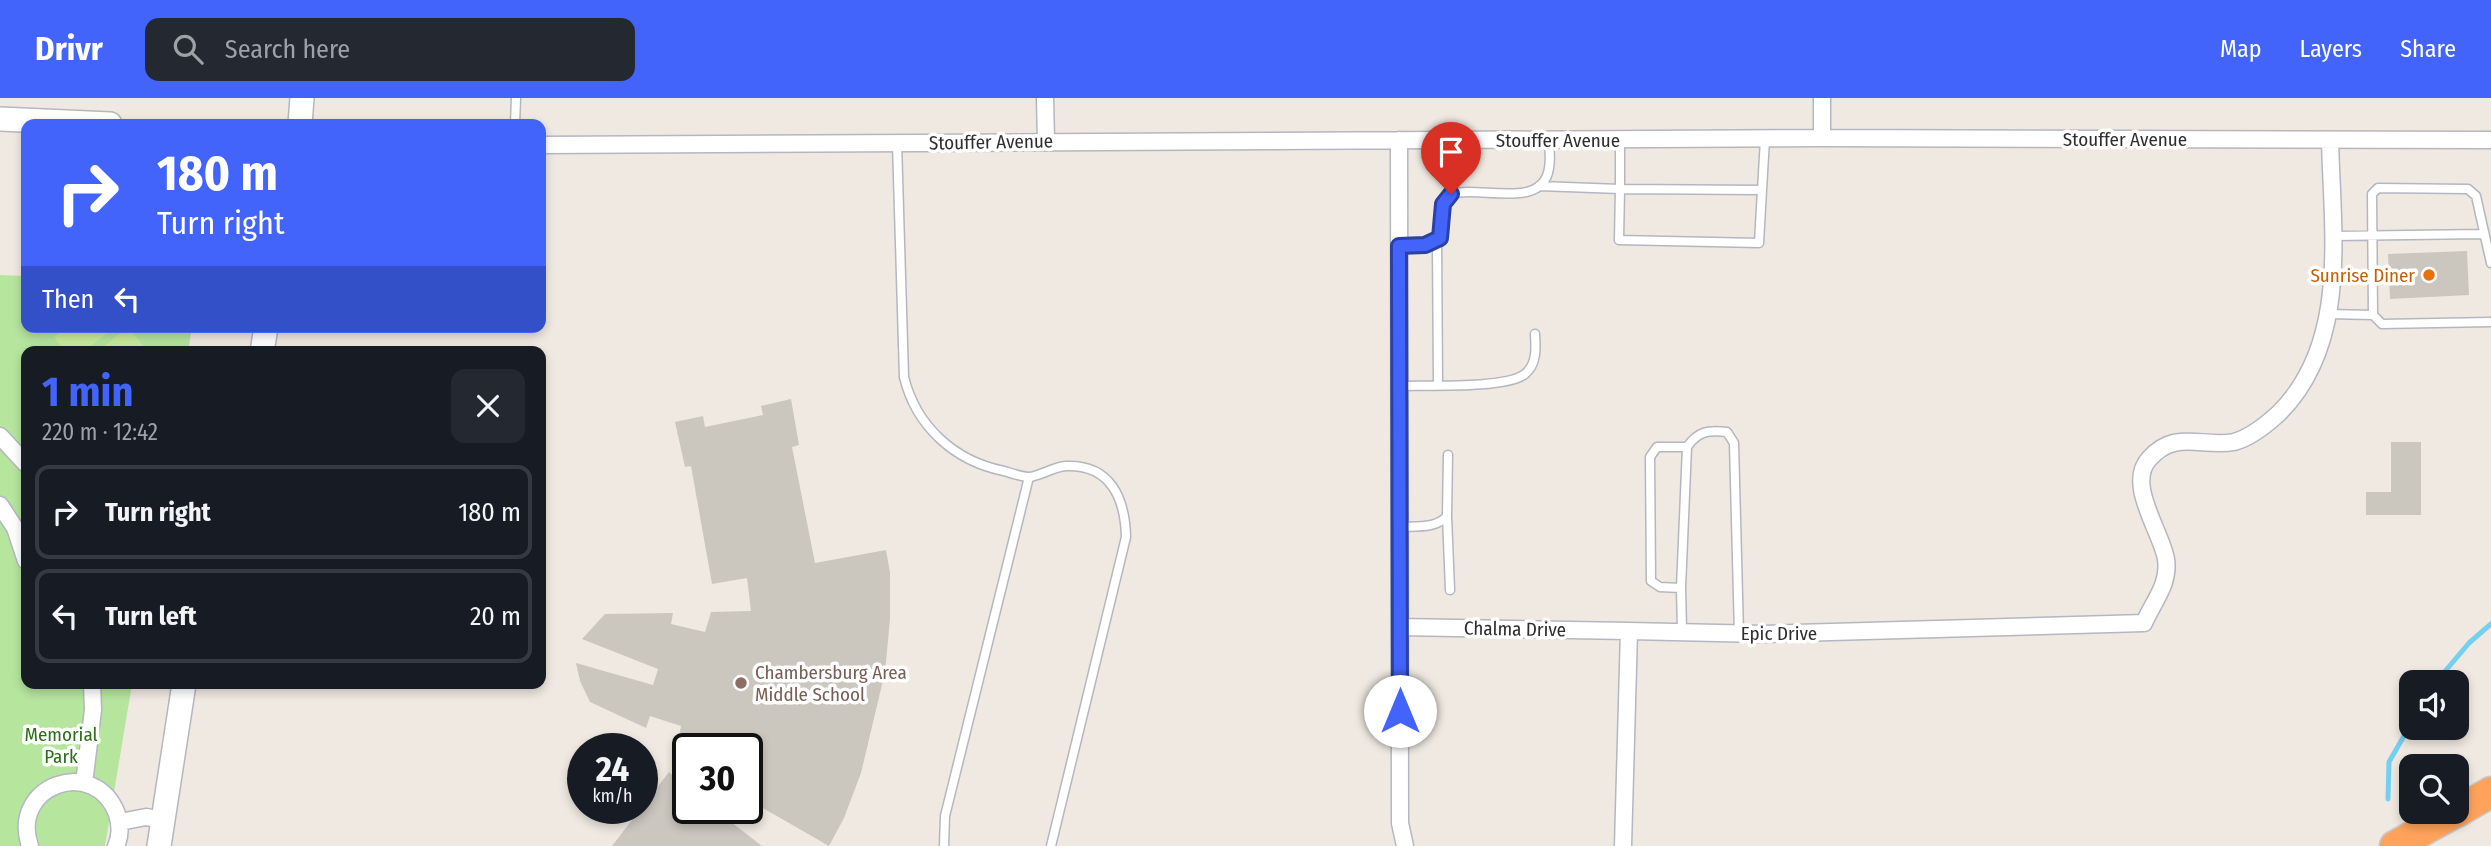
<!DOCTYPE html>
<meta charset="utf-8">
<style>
:root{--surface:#171b24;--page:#242831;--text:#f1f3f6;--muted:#9ea1a6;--line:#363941;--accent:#4264fb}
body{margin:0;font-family:"Fira Sans Condensed",sans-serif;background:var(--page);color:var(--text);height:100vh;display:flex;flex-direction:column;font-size:26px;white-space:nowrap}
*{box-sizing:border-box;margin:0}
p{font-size:23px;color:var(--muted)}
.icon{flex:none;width:38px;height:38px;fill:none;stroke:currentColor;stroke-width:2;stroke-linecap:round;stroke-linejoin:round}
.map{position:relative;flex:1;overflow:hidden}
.sheet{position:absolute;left:21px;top:248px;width:525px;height:343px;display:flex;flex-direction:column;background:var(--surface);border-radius:14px;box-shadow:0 4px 10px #0003}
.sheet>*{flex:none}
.hud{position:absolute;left:21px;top:21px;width:525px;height:214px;border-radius:14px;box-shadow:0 4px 10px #0003;background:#4264fb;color:#fff;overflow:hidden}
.controls{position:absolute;left:2399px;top:572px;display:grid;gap:14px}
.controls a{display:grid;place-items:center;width:70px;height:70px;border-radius:14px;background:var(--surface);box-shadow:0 4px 10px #0003;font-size:35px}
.speed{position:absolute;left:567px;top:635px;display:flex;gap:14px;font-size:35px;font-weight:700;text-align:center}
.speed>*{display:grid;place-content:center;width:91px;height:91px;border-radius:50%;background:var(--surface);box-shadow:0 4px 10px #0003;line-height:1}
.speed small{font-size:18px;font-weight:400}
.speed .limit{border:4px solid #111;border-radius:10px;background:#fff;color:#111}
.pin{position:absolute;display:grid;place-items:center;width:60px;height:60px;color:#fff;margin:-72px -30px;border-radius:50% 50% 50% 0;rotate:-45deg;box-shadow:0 0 7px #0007}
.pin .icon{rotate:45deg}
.me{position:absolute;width:77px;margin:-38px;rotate:0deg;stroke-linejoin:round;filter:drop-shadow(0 0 5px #0008)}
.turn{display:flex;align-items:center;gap:24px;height:147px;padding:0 21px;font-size:32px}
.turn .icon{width:91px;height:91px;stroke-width:2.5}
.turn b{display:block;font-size:49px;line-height:60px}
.then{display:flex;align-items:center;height:66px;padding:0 21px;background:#0003;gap:14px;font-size:26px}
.round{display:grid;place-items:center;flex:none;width:74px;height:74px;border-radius:14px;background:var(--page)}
.headline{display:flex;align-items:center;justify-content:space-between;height:119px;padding:0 21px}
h1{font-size:42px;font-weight:700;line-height:52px;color:var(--accent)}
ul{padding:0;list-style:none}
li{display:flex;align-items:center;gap:21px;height:94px;margin:0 14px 10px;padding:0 7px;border:4px solid var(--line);border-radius:14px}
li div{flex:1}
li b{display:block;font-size:26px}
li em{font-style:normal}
header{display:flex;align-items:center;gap:42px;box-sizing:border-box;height:98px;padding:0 35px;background:var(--accent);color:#fff}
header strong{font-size:33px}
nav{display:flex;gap:38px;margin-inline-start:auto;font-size:24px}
.search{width:490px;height:63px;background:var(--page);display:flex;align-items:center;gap:18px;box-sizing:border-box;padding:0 24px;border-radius:14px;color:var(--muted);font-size:26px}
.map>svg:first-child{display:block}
.green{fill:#b6e59e}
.pitch{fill:#c9ec9a}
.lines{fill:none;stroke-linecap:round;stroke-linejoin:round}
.stream{stroke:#75cff0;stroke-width:5}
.building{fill:#cbc7bf}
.lane-casing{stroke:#b4b7c1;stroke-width:11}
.street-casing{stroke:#b4b7c1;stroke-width:19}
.secondary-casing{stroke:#b4b7c1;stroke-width:26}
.highway-casing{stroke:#c9c9c9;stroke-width:33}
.lane{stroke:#fff;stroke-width:8}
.street{stroke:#fff;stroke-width:16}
.secondary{stroke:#fff;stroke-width:23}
.highway{stroke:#ffa35c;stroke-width:30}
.route-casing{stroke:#2b41a3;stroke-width:18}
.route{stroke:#4264fb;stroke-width:12}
.food-dot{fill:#e8710a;stroke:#fff;stroke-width:2.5}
.education-dot{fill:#8d6e63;stroke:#fff;stroke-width:2.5}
.labels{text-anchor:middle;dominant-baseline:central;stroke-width:7;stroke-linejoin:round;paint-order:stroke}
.street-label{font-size:19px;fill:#2e2e2e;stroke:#fff}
.food-label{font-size:19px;fill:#c56008;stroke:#fff;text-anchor:end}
.education-label{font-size:19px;fill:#785e54;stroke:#fff;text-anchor:start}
.park-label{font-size:19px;fill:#2c6e1b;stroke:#fff}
</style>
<header>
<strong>Drivr</strong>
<div class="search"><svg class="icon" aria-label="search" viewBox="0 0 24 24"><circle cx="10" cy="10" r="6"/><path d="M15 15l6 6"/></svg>Search here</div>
<nav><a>Map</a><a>Layers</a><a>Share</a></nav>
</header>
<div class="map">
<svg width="2491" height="748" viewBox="0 0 2491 748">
<rect width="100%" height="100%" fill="#efe9e1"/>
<path class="green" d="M0,177L26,178V229H192L188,254H26V586H132L105,748H0Z"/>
<path class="pitch" d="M66,229H114L83,254H66L54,239Z
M128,229L147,252L97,254Z"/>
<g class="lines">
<path class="stream" d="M2436,584L2469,545L2491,526
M2388,701L2389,664L2412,624"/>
</g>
<path class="building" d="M2467,153L2469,197L2390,201L2388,156Z
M791,301L799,347L792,349L815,465L886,452L890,475V521L885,574L861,675L844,720L829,748L747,701V651H689L678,646L681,628L650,618L646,630L590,604L580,583L576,565L653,587L658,571L582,541L605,516L673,515L671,526L705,534L711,514L751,513L747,480L712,486L691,368L685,369L675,324L703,318L705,329L763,317L761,308Z
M2391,344H2421V417H2366V394H2391Z
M669,674L688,691V710H713L762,748H612Z"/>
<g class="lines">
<g class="lane-casing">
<path id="lane" d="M515,26L516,0
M1620,41V91L1762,92L1765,41
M897,45L904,279C916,328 954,363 1004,373C1011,375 1022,379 1030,379C1042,377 1053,369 1066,368C1111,366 1125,401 1126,439L1051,748
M1539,88L1620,91L1619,142L1759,145L1762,92
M2333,138L2484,136
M1437,142L1438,287
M1400,148L1425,147L1439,140L1443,106L1451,96C1479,87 1543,113 1549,70C1551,61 1549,51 1549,42
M2491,165L2476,98L2468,91L2378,90L2372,96L2373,217L2382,226L2491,224
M2327,216L2373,217
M1400,288C1426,287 1506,291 1525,276C1537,266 1536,250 1535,236
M1447,418L1450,492
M1400,429C1416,428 1436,431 1447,418L1448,357
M1681,490L1660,489L1651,483L1650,359L1657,349H1687
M1682,533L1681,490L1687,349C1698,333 1708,332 1727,334L1734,345L1739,536
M944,748L945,718L1029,379"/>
</g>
<g class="street-casing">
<path id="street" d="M1045,0L1046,43
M1822,0V40
M1399,42L1400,725L1405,748
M541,47L1822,40L2491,42
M0,338L26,366
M0,407L15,430L26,463
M1400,529L1629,533
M84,685L93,612L92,586
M120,724L146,719L163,722
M30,748C9,687 95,657 117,716C120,726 121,738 116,748
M1623,748L1629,533L1763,536L2144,525C2153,504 2170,486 2166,461C2161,433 2126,386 2149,361C2175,331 2202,350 2234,344C2249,340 2267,326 2278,316C2350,246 2332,133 2330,42"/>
</g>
<g class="secondary-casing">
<path id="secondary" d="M0,21L110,26
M300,26L302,0
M262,254L266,229
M159,748L184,586"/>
</g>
<g class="highway-casing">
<path id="highway" d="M2457,714L2491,694
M2395,748L2456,714"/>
</g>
<use href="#lane" class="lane"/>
<use href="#street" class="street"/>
<use href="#secondary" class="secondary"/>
<use href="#highway" class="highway"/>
</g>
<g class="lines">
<g class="route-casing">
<path id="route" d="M1400,613L1399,148L1425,147L1440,140L1443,106L1451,96"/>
</g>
<use href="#route" class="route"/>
</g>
<circle class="food-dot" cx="2429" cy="177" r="7"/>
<circle class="education-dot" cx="741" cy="585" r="7"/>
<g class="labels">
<g class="street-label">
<text x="2125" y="41">Stouffer Avenue</text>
<text x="1558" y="42">Stouffer Avenue</text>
<text transform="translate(991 44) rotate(-1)">Stouffer Avenue</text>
<text transform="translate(1515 531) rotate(1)">Chalma Drive</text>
<text x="1779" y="535">Epic Drive</text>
</g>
<g class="food-label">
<text x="2415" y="177">Sunrise Diner</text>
</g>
<g class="education-label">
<text x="755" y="574">Chambersburg Area<tspan x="755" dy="22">Middle School</tspan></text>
</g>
<g class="park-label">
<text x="61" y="636">Memorial<tspan x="61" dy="22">Park</tspan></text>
</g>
</g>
</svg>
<div class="controls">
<a><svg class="icon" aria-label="sound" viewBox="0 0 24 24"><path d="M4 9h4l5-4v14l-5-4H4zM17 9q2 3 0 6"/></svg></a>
<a><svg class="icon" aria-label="search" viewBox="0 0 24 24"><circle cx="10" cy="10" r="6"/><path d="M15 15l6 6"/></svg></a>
</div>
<div class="speed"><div>24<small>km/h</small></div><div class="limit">30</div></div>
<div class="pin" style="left:1451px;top:96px;background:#d93025"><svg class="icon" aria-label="arrive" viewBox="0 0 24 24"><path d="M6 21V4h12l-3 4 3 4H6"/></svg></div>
<svg class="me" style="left:1400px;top:613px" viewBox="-20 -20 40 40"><circle r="19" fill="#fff"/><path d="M0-13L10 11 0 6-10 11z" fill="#4264fb"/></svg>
<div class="hud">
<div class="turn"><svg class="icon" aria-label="right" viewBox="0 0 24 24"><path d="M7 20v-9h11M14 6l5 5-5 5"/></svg><div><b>180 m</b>Turn right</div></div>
<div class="then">Then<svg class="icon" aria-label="left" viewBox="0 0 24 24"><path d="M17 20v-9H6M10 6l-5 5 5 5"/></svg></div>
</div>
<section class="sheet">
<div class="headline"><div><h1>1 min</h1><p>220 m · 12:42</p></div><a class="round"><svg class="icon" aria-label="close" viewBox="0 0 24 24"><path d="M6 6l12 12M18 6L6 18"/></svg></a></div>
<ul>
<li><svg class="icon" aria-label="right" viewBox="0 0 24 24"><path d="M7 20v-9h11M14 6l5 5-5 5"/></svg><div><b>Turn right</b></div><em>180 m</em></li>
<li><svg class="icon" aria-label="left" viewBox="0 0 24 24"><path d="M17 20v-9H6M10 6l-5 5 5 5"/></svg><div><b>Turn left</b></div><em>20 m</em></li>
</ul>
</section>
</div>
